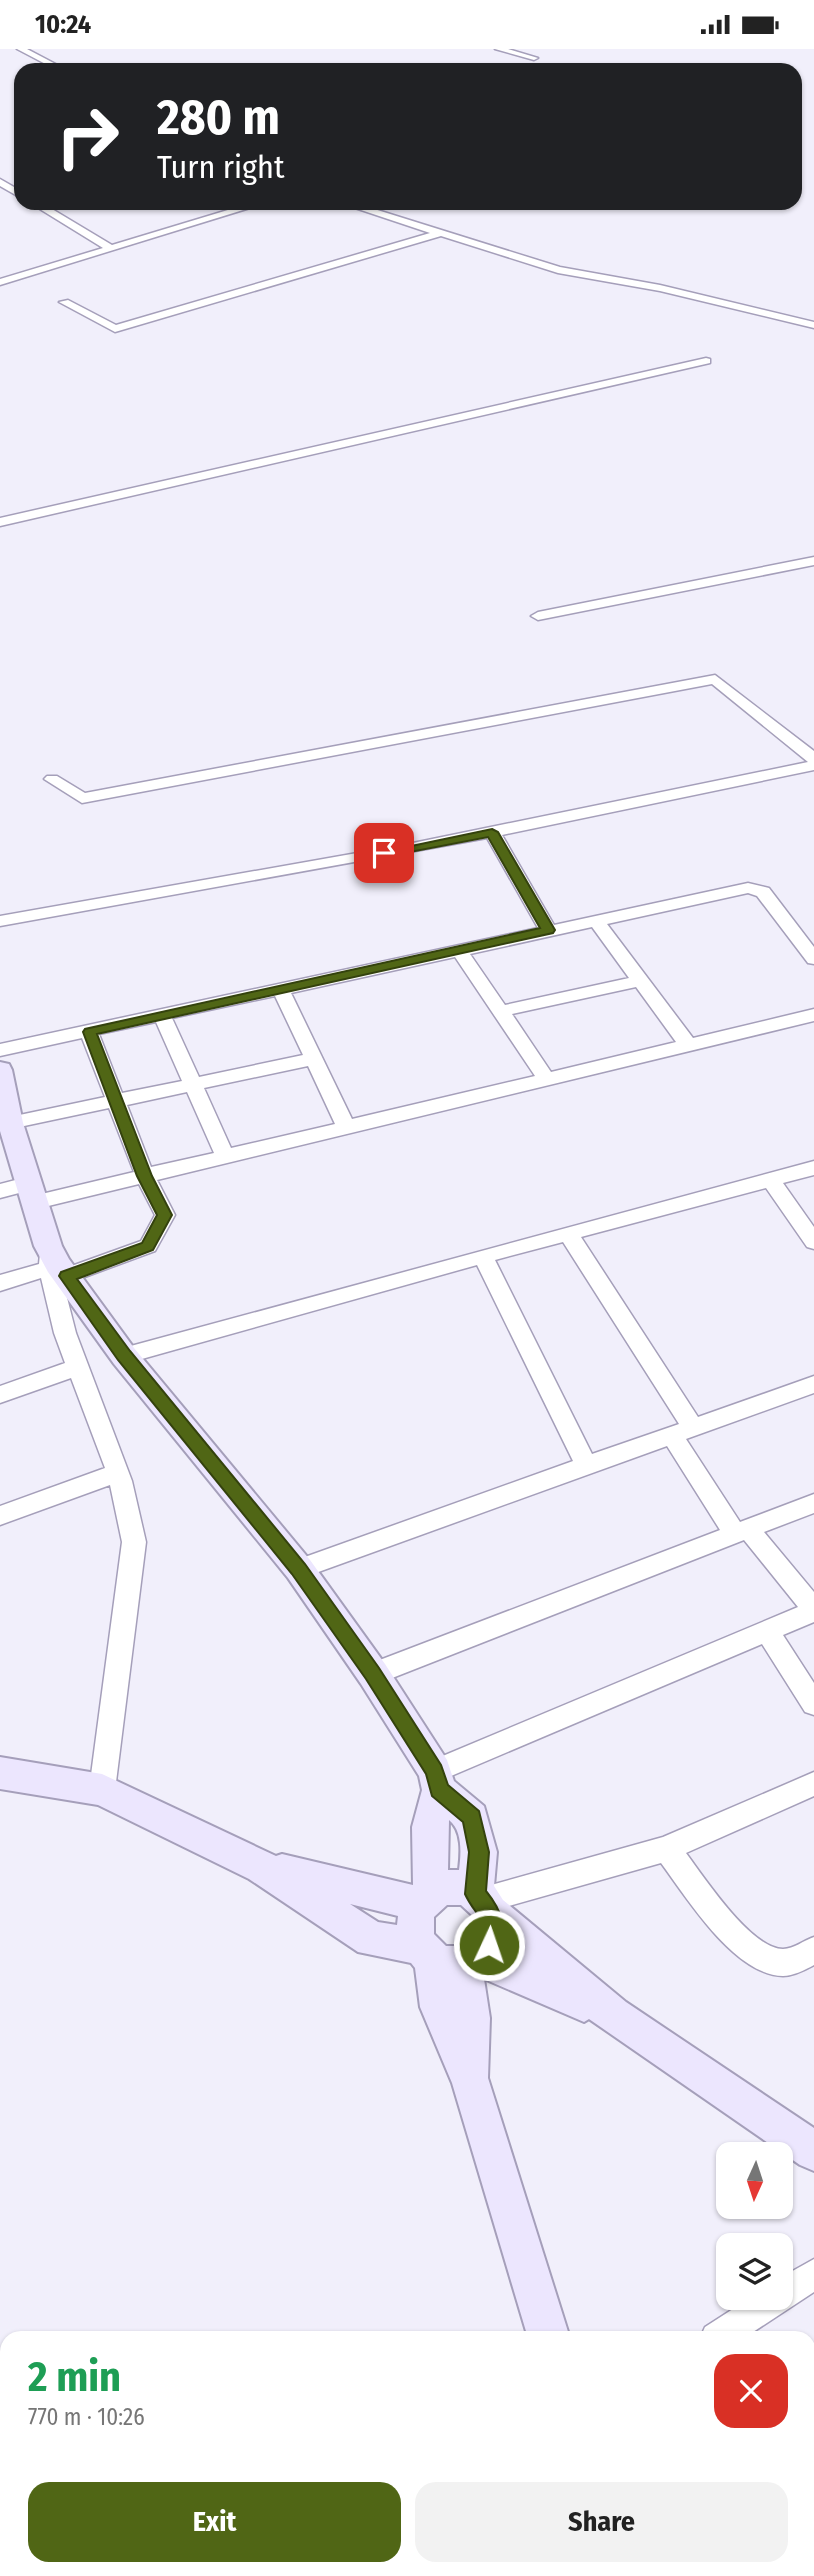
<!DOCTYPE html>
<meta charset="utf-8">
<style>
:root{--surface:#fff;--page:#f2f2f2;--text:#222;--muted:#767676;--accent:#506615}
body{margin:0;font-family:"Fira Sans Condensed",sans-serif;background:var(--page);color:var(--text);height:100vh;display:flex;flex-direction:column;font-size:26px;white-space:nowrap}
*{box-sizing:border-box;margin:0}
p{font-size:23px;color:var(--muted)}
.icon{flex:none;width:38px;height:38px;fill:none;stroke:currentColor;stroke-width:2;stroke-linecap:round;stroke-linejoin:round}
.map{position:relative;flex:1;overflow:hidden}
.drawer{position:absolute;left:0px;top:2282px;width:816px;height:245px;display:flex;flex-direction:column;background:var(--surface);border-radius:21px 21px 0 0;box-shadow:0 2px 5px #0004}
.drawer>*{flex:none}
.top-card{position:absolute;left:14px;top:14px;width:788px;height:147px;border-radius:21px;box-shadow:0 2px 5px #0004;background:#202124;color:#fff;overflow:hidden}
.needle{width:46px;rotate:183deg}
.controls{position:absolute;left:716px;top:2093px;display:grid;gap:14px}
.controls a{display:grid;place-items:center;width:77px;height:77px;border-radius:14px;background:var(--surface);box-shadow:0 2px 5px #0004;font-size:35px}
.pin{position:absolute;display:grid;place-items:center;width:60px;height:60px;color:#fff;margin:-30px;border-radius:14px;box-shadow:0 4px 10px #0006}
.me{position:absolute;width:77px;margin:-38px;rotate:3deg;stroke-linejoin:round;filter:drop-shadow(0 0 5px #0008)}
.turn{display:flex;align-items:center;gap:24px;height:147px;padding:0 28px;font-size:32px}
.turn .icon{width:91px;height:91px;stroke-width:2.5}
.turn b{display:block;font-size:49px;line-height:60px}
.round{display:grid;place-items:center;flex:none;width:74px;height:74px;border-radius:21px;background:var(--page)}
.overview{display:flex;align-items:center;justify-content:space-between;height:119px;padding:0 28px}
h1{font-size:42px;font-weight:700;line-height:52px;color:#1e9e55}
.cta{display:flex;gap:14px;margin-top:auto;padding:14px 28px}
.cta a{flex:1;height:80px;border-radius:21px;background:var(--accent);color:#fff;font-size:28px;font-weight:700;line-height:80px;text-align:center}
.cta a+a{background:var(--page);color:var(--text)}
.status{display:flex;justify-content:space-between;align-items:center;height:49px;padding:0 35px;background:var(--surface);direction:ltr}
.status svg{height:19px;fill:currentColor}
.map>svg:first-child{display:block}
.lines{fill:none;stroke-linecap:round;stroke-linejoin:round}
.street-casing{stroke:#a59fba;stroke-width:3}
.secondary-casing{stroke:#a59fba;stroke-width:4}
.street{fill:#fff;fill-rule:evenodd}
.secondary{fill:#ece6fe;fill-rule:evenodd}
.route{fill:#506615;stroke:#34420e;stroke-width:2}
</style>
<div class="status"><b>10:24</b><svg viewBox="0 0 49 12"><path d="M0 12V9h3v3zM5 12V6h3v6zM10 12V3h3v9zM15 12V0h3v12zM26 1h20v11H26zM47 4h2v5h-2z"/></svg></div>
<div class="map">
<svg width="814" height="2527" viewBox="0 0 814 2527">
<rect width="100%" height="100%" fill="#f1effb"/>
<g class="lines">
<g class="street-casing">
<path id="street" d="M17,0H27L67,21H57Z
M495,0H508L538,9L534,11Z
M0,130L21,142V149L0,137Z
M30,154H42L112,196L251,154H266L0,236V230L103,199Z
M340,154H355L560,218L660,236L814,273V279L660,242L558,224L441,187L115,283L59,253L68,251L116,276L430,184Z
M706,309L710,310V314L0,477V469Z
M814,508V516L538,571L531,567L538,563Z
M715,626L814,702V721L502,786L554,876L748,834L769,839L814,898V915L808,914L757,847L748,844L607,875L693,989L814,960V972L157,1131L175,1166L155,1202L74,1232L63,1233L76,1284L132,1432L146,1493L115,1741L111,1749L102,1753L93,1749L89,1741L122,1493L110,1436L0,1476V1457L105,1419L71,1329L0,1354V1337L65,1314L54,1284L41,1229L0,1242V1226L39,1215L41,1194H55L59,1209L68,1216L66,1219L141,1192L155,1166L139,1135L36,1160L29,1158L26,1153L29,1148L134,1123L109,1059L10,1080L0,1074L10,1068L105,1048L82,989L0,1007V995L538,879L487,789L0,877V867L408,795L808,713L712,635L82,754L44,730L47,727H57L85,744ZM592,878L629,929L505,956L470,905ZM455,908L535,1027L352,1070L291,944ZM636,938L676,993L551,1023L512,965ZM275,947L303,1006L199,1028L172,969ZM156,973L182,1032L122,1044L99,985ZM308,1017L335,1075L231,1099L204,1039ZM187,1043L214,1104L151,1118L127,1056Z
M814,1112V1126L783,1134L814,1178V1200L807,1198L766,1139L581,1188L698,1368L814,1327V1344L686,1390L740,1473L814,1445V1464L764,1483L814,1543V1573L783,1586L814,1634V1666L805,1663L762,1595L444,1730L435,1734L426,1730L422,1722L426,1714L798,1558L744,1491L382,1633L373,1636L364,1633L361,1625L364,1617L720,1481L667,1397L299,1530L291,1527L287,1520L291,1513L573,1412L477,1216L124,1315L116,1313L113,1307L116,1301ZM563,1193L679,1375L592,1405L495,1211Z
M31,1127L41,1134L38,1139L0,1149V1135Z
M814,1723V1747L686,1804C704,1828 751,1900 783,1900C794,1900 804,1891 814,1888V1916C805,1921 793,1927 783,1927C734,1926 687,1849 661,1814L484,1864L474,1860L470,1851L474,1842L484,1838L663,1788Z
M814,2210V2243L744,2289H700L705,2278L750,2249H780V2229Z
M808,2460L814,2463V2506L808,2504Z"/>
</g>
<g class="secondary-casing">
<path id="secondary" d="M0,1013L9,1015L12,1021L23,1074L62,1197L69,1210L134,1299L310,1511L385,1615L447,1711L454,1732L484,1757L497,1803L494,1837L503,1851L626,1953L814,2079V2122L800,2116L589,1970L584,1973L484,1930L490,1969L488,2029L570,2289H528L452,2034L420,1958L415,1919L411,1914L358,1903L249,1830L98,1756L0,1740V1708L102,1725L276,1807L282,1805L413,1836L412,1778L422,1741L419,1727L361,1635L288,1529L114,1315L48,1223L34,1197L0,1082ZM449,1771C463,1782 461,1805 459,1821H448ZM350,1855L398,1867L397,1876L378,1873ZM447,1856H461L474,1868V1885L462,1897H446L434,1885V1868ZM505,1899L514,1906L504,1902Z
M597,2520H643L645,2527H599Z"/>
</g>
<use href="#street" class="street"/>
<use href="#secondary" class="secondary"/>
</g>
<path class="route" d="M492,780L498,783L555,881L553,884L97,985L152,1127L172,1166L153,1201L77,1230L130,1302L305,1515L379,1619L441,1716L448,1736L479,1762L489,1803L486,1842C503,1863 507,1878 496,1904L489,1907L481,1904L478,1896C488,1866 476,1869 465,1845L469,1803L463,1773L432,1747L426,1725L366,1630L292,1525L118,1311L59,1227L61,1223L142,1194L157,1166L137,1127L83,983L85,980L540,879L488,788L384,808L378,804Z"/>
</svg>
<div class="controls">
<a><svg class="needle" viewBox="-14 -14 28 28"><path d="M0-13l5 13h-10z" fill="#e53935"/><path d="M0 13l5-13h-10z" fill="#767676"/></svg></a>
<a><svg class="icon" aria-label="layers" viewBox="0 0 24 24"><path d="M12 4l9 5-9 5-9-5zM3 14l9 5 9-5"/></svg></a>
</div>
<div class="pin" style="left:384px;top:804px;background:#d93025"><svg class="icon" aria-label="arrive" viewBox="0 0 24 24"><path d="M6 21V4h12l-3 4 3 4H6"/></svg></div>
<svg class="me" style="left:489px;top:1896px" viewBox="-20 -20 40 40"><circle r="17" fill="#506615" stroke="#fff" stroke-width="3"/><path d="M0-11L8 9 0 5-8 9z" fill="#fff"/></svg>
<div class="top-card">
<div class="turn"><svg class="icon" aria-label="right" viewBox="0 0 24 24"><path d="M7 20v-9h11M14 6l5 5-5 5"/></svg><div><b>280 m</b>Turn right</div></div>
</div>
<section class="drawer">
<div class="overview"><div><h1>2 min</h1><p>770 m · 10:26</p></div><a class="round" style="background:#d93025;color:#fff"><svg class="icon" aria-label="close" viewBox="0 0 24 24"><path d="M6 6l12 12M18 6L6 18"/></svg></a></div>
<div class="cta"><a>Exit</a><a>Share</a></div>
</section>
</div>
